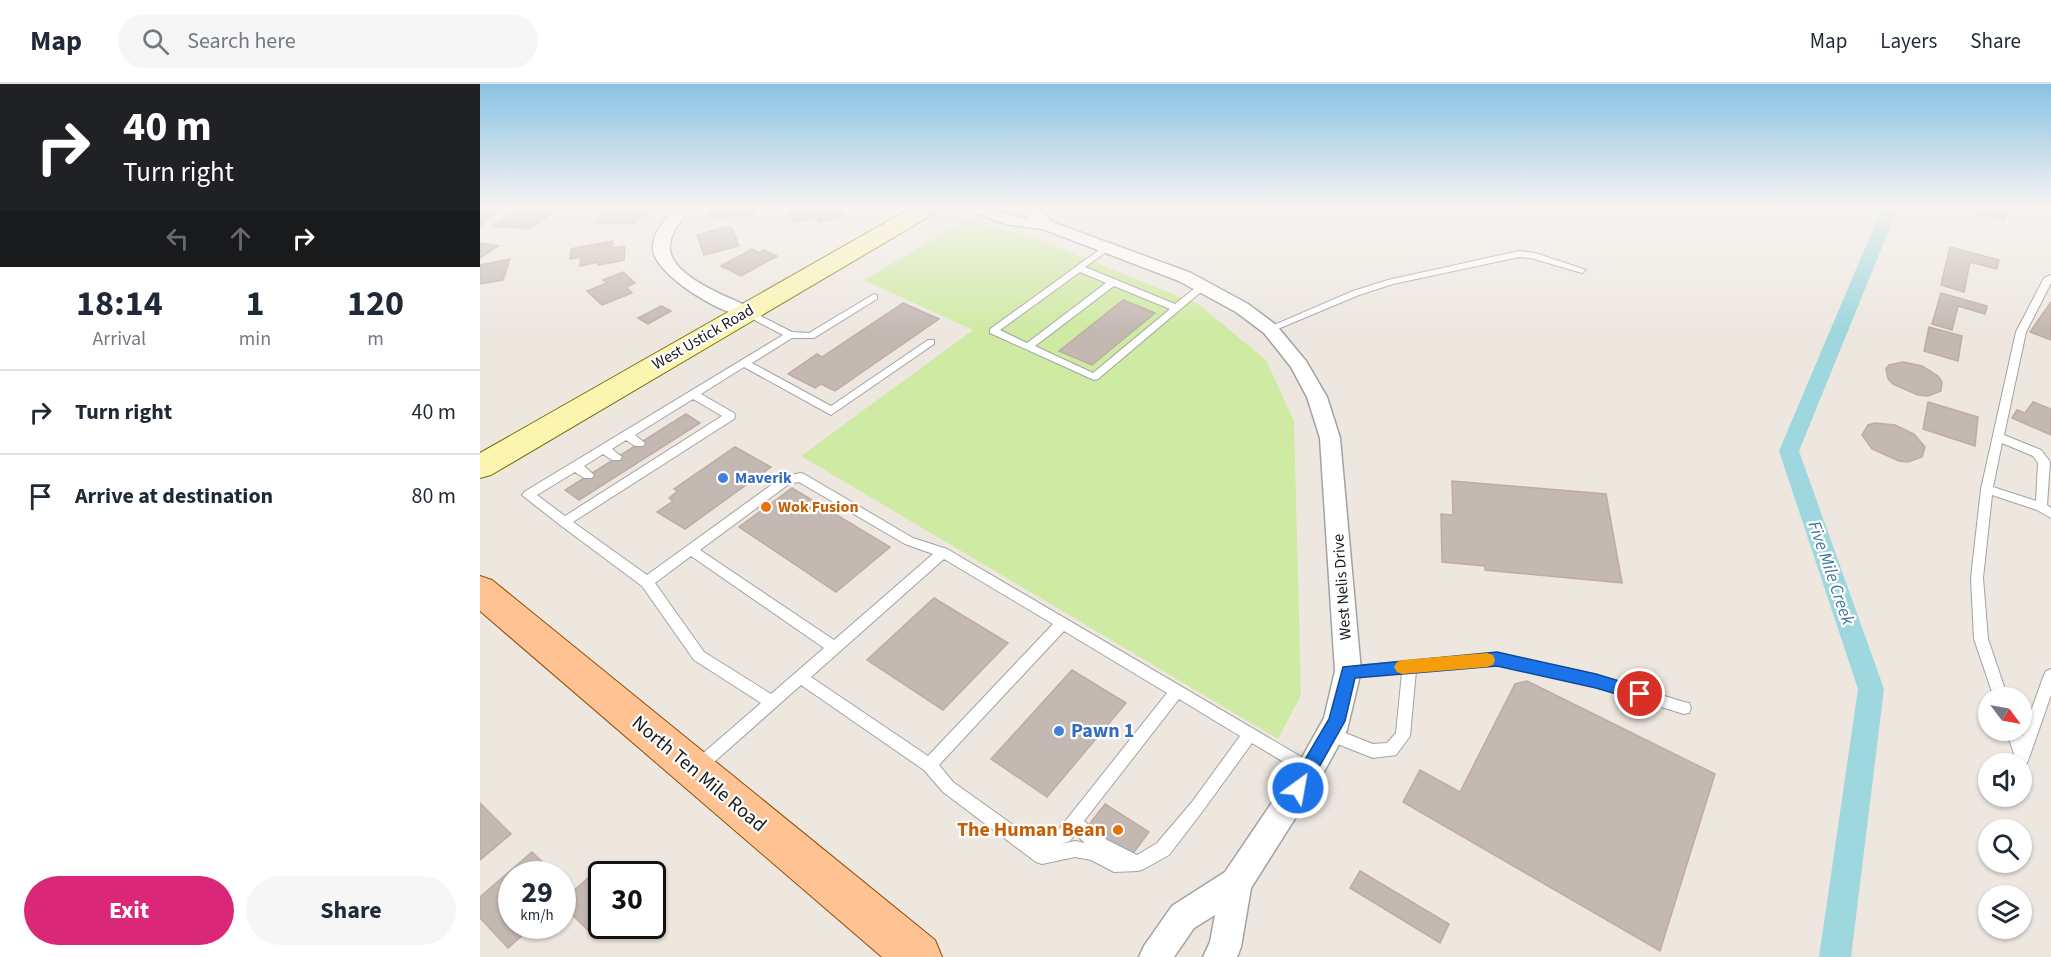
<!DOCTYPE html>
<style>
:root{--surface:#fff;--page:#f6f6f7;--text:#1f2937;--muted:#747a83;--line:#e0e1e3;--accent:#db2777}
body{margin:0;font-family:"Source Sans 3",sans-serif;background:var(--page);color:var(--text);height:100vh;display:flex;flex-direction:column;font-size:22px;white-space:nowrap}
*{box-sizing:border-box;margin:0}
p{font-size:20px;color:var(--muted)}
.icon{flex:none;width:33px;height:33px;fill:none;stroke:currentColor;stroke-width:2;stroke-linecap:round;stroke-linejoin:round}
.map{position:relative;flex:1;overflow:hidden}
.drawer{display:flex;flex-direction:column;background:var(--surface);width:480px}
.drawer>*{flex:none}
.top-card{background:#202124;color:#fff;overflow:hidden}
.needle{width:39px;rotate:122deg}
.buttons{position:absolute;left:1498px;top:603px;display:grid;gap:12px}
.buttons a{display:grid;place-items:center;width:54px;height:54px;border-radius:50%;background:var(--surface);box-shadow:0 2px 4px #0004;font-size:30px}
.speed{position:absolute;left:18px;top:777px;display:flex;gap:12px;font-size:30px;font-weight:700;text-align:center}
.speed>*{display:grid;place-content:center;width:78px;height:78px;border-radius:50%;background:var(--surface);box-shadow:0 2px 4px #0004;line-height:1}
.speed small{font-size:15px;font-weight:400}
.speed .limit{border:3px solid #111;border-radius:9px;background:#fff;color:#111}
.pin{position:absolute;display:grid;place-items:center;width:51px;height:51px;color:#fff;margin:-26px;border:3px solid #fff;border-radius:50%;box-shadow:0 2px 6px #0007}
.me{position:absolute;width:66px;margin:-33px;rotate:32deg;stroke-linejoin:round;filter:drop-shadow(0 0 4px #0008)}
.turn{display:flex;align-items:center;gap:21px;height:126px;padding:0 24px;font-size:27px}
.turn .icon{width:78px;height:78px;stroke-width:2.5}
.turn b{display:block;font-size:42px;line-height:51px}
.lanes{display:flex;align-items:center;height:57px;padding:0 24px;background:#0003;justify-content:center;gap:30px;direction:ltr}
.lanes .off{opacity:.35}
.eta{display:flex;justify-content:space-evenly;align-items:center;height:102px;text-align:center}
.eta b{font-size:36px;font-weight:700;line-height:42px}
.cta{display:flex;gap:12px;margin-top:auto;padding:12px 24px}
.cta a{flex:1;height:69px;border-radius:36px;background:var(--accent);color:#fff;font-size:24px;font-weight:700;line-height:69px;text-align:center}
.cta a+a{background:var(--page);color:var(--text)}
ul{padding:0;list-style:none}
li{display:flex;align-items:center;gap:18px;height:84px;padding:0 24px;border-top:2px solid var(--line)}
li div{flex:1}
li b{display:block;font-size:22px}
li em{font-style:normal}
header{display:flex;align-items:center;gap:36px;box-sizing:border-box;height:84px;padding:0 30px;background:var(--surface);border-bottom:2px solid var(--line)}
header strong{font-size:28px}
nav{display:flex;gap:33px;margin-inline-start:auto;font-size:21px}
.search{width:420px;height:54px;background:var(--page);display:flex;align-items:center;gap:15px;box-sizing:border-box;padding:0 21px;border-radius:33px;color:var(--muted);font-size:22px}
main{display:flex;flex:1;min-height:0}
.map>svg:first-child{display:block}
.grass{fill:#cfeaa3}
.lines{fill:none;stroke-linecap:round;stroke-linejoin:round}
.canal{fill:#9ed7dd;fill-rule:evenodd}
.building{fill:#c4b8b3;stroke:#bfaba2;stroke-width:1.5}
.lane-casing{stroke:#a2a2a2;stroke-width:2}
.street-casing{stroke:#a2a2a2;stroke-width:3}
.secondary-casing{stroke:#726f02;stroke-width:2}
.primary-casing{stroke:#914e00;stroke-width:2}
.lane{fill:#fff;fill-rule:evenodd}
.street{fill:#fff;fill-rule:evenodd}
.secondary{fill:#fbf5b0;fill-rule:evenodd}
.primary{fill:#fec293;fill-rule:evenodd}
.route{fill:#1a73e8;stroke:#114b97;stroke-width:1.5}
.slow{fill:#f59e0b}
.shop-dot{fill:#3f7fe0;stroke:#fff;stroke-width:2}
.food-dot{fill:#e8710a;stroke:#fff;stroke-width:2}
.labels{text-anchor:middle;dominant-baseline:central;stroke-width:4.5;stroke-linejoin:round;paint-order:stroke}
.street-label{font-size:16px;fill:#1b1b1b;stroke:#fff}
.shop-label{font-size:16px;font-weight:bold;fill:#366cbe;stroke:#fff;text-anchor:start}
.food-label{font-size:16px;font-weight:bold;fill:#c56008;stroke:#fff;text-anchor:start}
.water-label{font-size:18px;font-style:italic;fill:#417a9c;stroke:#fff}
.near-shop-label{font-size:20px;font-weight:bold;fill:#366cbe;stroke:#fff;text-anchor:start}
.near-street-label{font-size:20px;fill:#1b1b1b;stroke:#fff}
.near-food-label{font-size:20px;font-weight:bold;fill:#c56008;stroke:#fff;text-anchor:end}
</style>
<header>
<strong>Map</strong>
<div class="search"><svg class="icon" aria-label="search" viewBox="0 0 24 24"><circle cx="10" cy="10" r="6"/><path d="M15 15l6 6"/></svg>Search here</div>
<nav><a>Map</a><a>Layers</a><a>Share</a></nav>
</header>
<main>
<section class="drawer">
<div class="top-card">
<div class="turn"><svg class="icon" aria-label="right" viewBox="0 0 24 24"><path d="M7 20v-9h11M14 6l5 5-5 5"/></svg><div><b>40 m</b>Turn right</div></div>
<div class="lanes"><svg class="icon off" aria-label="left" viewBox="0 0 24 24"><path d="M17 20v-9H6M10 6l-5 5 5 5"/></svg><svg class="icon off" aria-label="ahead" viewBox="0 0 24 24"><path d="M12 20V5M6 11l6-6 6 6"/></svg><svg class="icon" aria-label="right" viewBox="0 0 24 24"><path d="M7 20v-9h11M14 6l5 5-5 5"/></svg></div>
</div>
<div class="eta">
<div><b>18:14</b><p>Arrival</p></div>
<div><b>1</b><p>min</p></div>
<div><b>120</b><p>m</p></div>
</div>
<ul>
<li><svg class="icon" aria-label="right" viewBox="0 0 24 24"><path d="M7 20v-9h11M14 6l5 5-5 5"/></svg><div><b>Turn right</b></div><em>40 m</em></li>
<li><svg class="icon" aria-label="arrive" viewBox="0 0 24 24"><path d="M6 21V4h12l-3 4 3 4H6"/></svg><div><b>Arrive at destination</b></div><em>80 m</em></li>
</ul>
<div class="cta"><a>Exit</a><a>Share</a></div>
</section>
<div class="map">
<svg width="1571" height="873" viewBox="0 0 1571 873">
<rect width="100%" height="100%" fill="#ede7e0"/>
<path class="grass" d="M488,135L554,154L718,220L786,276L814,337L821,611L798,655L321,372L493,246L384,196Z"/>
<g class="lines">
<path class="canal" d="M1402,124H1418L1319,367L1404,605L1371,873H1339L1378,605L1299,367Z"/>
</g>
<path class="building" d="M0,124H22L0,142Z
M233,124H277L272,132L227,133Z
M324,124H357L364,132L340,139L335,133L315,139L307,129Z
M1490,124H1526L1524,136L1489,128Z
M130,125L168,126L155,140L115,138Z
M34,126L72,129L50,145L12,142Z
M251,142L259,162L224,171L217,151Z
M133,157L132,164L145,162L144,176L118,181V178L100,182L101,173L90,175L91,165Z
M0,159L18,162L0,174Z
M1470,163L1519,176L1517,185L1490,178L1484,208L1461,201Z
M272,165L279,169L284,166L297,172L261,192L241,182Z
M30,175L23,196L0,200V181Z
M143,188L155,199L146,203L152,209L122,221L107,207L127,199L123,196Z
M1461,209L1507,222L1505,230L1478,222L1472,246L1452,240Z
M643,216L675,229L612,281L579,267Z
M1571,218V256L1550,248Z
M423,219L459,235L355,307L341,300L335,304L308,290L337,270L342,273Z
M181,222L191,227L168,240L158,234Z
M1449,243L1482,252L1478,277L1444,267Z
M1423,278L1442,282L1458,292L1462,298L1461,307L1448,312L1438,311L1413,300L1408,295L1406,285L1409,281Z
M1448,318L1498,333L1495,362L1443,345Z
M1553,318L1571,325V351L1532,334L1537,326L1545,329Z
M206,330L220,339L99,416L85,406Z
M1395,339L1415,341L1434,350L1445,363L1442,373L1428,378L1419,377L1392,365L1382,351L1388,341Z
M255,363L291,383L205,445L177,428L193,417L189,414L198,407L194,405Z
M972,397L1126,410L1142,499L1005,486V482L962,478L961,430L973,431Z
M312,404L410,463L356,508L259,443Z
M454,514L528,559L463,626L387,576Z
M592,586L646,619L567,713L511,675Z
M1047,597L1235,690L1180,867L923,718L940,686L980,708L1035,600Z
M0,719L31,750L0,776Z
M625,720L669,748L651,772L607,743Z
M52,768L75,790H32V842H53L28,864L0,834V813Z
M117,786L122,790V838L110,848L82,821V817Z
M880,787L969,840L960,859L870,804Z"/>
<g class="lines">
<g class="lane-casing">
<path id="lane" d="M1111,124H1124L1143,131L1139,133Z
M626,161L630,164L629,166L605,183L695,220L720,200H726L728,202L618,295L614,296L510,249V245ZM600,188L626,199L547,259L520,246ZM634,202L690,225L613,289L555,262Z
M1039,167L1055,169L1106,186L1102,189L1051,174L1039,173L913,200L879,211L793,247H787L785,245L873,207L908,196Z
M1571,191V199L1546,248L1524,351L1561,366L1568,375L1570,378L1567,421L1571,424V434L1557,426L1512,411L1503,494L1508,555L1528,614H1514L1494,555L1491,494L1501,405L1536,248L1564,194ZM1522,359L1553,372L1558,379L1556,417L1513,403Z
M394,210L397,211V215L334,254H312L272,279L351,322L448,256H454V260L351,331L264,283L221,310L254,329L255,332L254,335L93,438L167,491L301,394L320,389L324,390L433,454L467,465L835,681L838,686L835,691L830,693L825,691L772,659L722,728L689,771L664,785L658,787L634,788L611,776L595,773L562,780L556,778L463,708L444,686L321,601L224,687L219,689L214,687L212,682L214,677L281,619L214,576L162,502L80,441L42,411L44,408L303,251L263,230V226H269L312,248L329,249ZM213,315L242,332L85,432L57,411L95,388L104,394H112L114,391L104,382L123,370L132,376H140L142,373L132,365L146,356L155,362H163L165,359L155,351ZM319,398L425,460L453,470L354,556L220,466L309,400ZM211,472L344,564L291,610L224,568L175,499ZM464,475L573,540L448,672L331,593ZM584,547L687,609L579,745L569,749L547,751L473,698L459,681ZM699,615L760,652L712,718L677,759L657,771L627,756L604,737ZM595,750L605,759L595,757L581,760L590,757Z
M1017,569L1116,591L1204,618L1209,619L1211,624L1209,629L1204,630L1116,603L1017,581L936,587L930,652L916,671L893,674L845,655L843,650L845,645L850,643L893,660L907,659L916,649L922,589L868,593L863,591L861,587L863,583Z
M1571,585V611L1549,674L1547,679L1542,681L1537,679L1526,646H1540L1542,652L1564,591L1566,587Z"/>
</g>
<g class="street-casing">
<path id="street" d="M195,124H211C203,135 191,146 190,161C186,191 250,214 272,224L275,228L272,232C250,237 174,191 173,165C172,149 186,135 195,124Z
M489,124C513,124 528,132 551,135L538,124H559L572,138L711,189L768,220L796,241L826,277L847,313L860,354L881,587L867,646L840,695L771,804L761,863L757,873H723L730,858L735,831L714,844L694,873H659L664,862L692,822L745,788L820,677L844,634L855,587L840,354L827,313L811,283L784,249L756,228L699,197L563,145L525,140L492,127Z"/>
</g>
<g class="secondary-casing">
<path id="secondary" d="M431,124H458L455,129L11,391L0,394V369Z"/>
</g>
<g class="primary-casing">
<path id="primary" d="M0,492L12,496L455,856L462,873H402L0,527Z"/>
</g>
<use href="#lane" class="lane"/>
<use href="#street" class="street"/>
<use href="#secondary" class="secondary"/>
<use href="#primary" class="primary"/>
</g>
<linearGradient id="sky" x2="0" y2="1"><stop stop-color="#8ac2e4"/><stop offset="0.5" stop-color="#f7f4f1"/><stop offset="1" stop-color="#f7f4f1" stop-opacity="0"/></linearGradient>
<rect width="1571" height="246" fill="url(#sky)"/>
<path class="route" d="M1017,568L1116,590L1166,605L1168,610L1166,615L1160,617L1116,604L1017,582L875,594L865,637L824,710L818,713L811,710L809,704L811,699L849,635L863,583Z"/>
<path class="slow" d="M1007,569L1013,571L1015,576L1013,581L1007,583L922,590L917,588L914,583L917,578L922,576Z"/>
<g class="shop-dot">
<circle cx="243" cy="394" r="6"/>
<circle cx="579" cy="647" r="6"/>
</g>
<g class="food-dot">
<circle cx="286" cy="423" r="6"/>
<circle cx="638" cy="746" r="6"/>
</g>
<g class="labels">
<g class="street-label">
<text transform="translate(223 253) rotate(-30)">West Ustick Road</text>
<text transform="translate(862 503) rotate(-94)">West Nelis Drive</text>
</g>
<g class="shop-label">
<text x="255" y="394">Maverik</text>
</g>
<g class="food-label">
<text x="298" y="423">Wok Fusion</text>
</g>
<g class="water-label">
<text transform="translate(1351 489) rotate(71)">Five Mile Creek</text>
</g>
<g class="near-shop-label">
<text x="591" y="647">Pawn 1</text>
</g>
<g class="near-street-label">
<text transform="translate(219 690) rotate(40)">North Ten Mile Road</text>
</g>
<g class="near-food-label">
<text x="626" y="746">The Human Bean</text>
</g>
</g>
</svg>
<div class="buttons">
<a><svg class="needle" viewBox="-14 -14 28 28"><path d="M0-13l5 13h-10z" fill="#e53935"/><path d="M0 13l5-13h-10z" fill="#747a83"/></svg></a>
<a><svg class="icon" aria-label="sound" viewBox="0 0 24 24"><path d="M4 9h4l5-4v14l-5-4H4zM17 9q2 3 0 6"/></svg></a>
<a><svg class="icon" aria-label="search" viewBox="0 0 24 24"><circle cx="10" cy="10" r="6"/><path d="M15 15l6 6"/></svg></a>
<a><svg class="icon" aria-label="layers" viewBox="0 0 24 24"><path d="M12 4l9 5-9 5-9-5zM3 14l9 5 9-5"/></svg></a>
</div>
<div class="speed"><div>29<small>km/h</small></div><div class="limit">30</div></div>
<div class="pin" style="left:1160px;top:610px;background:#d93025"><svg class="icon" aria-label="arrive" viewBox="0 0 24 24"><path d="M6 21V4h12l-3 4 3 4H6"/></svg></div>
<svg class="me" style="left:818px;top:704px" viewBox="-20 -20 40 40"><circle r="17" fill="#1a73e8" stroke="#fff" stroke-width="3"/><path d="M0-11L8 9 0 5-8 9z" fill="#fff"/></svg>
</div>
</main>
